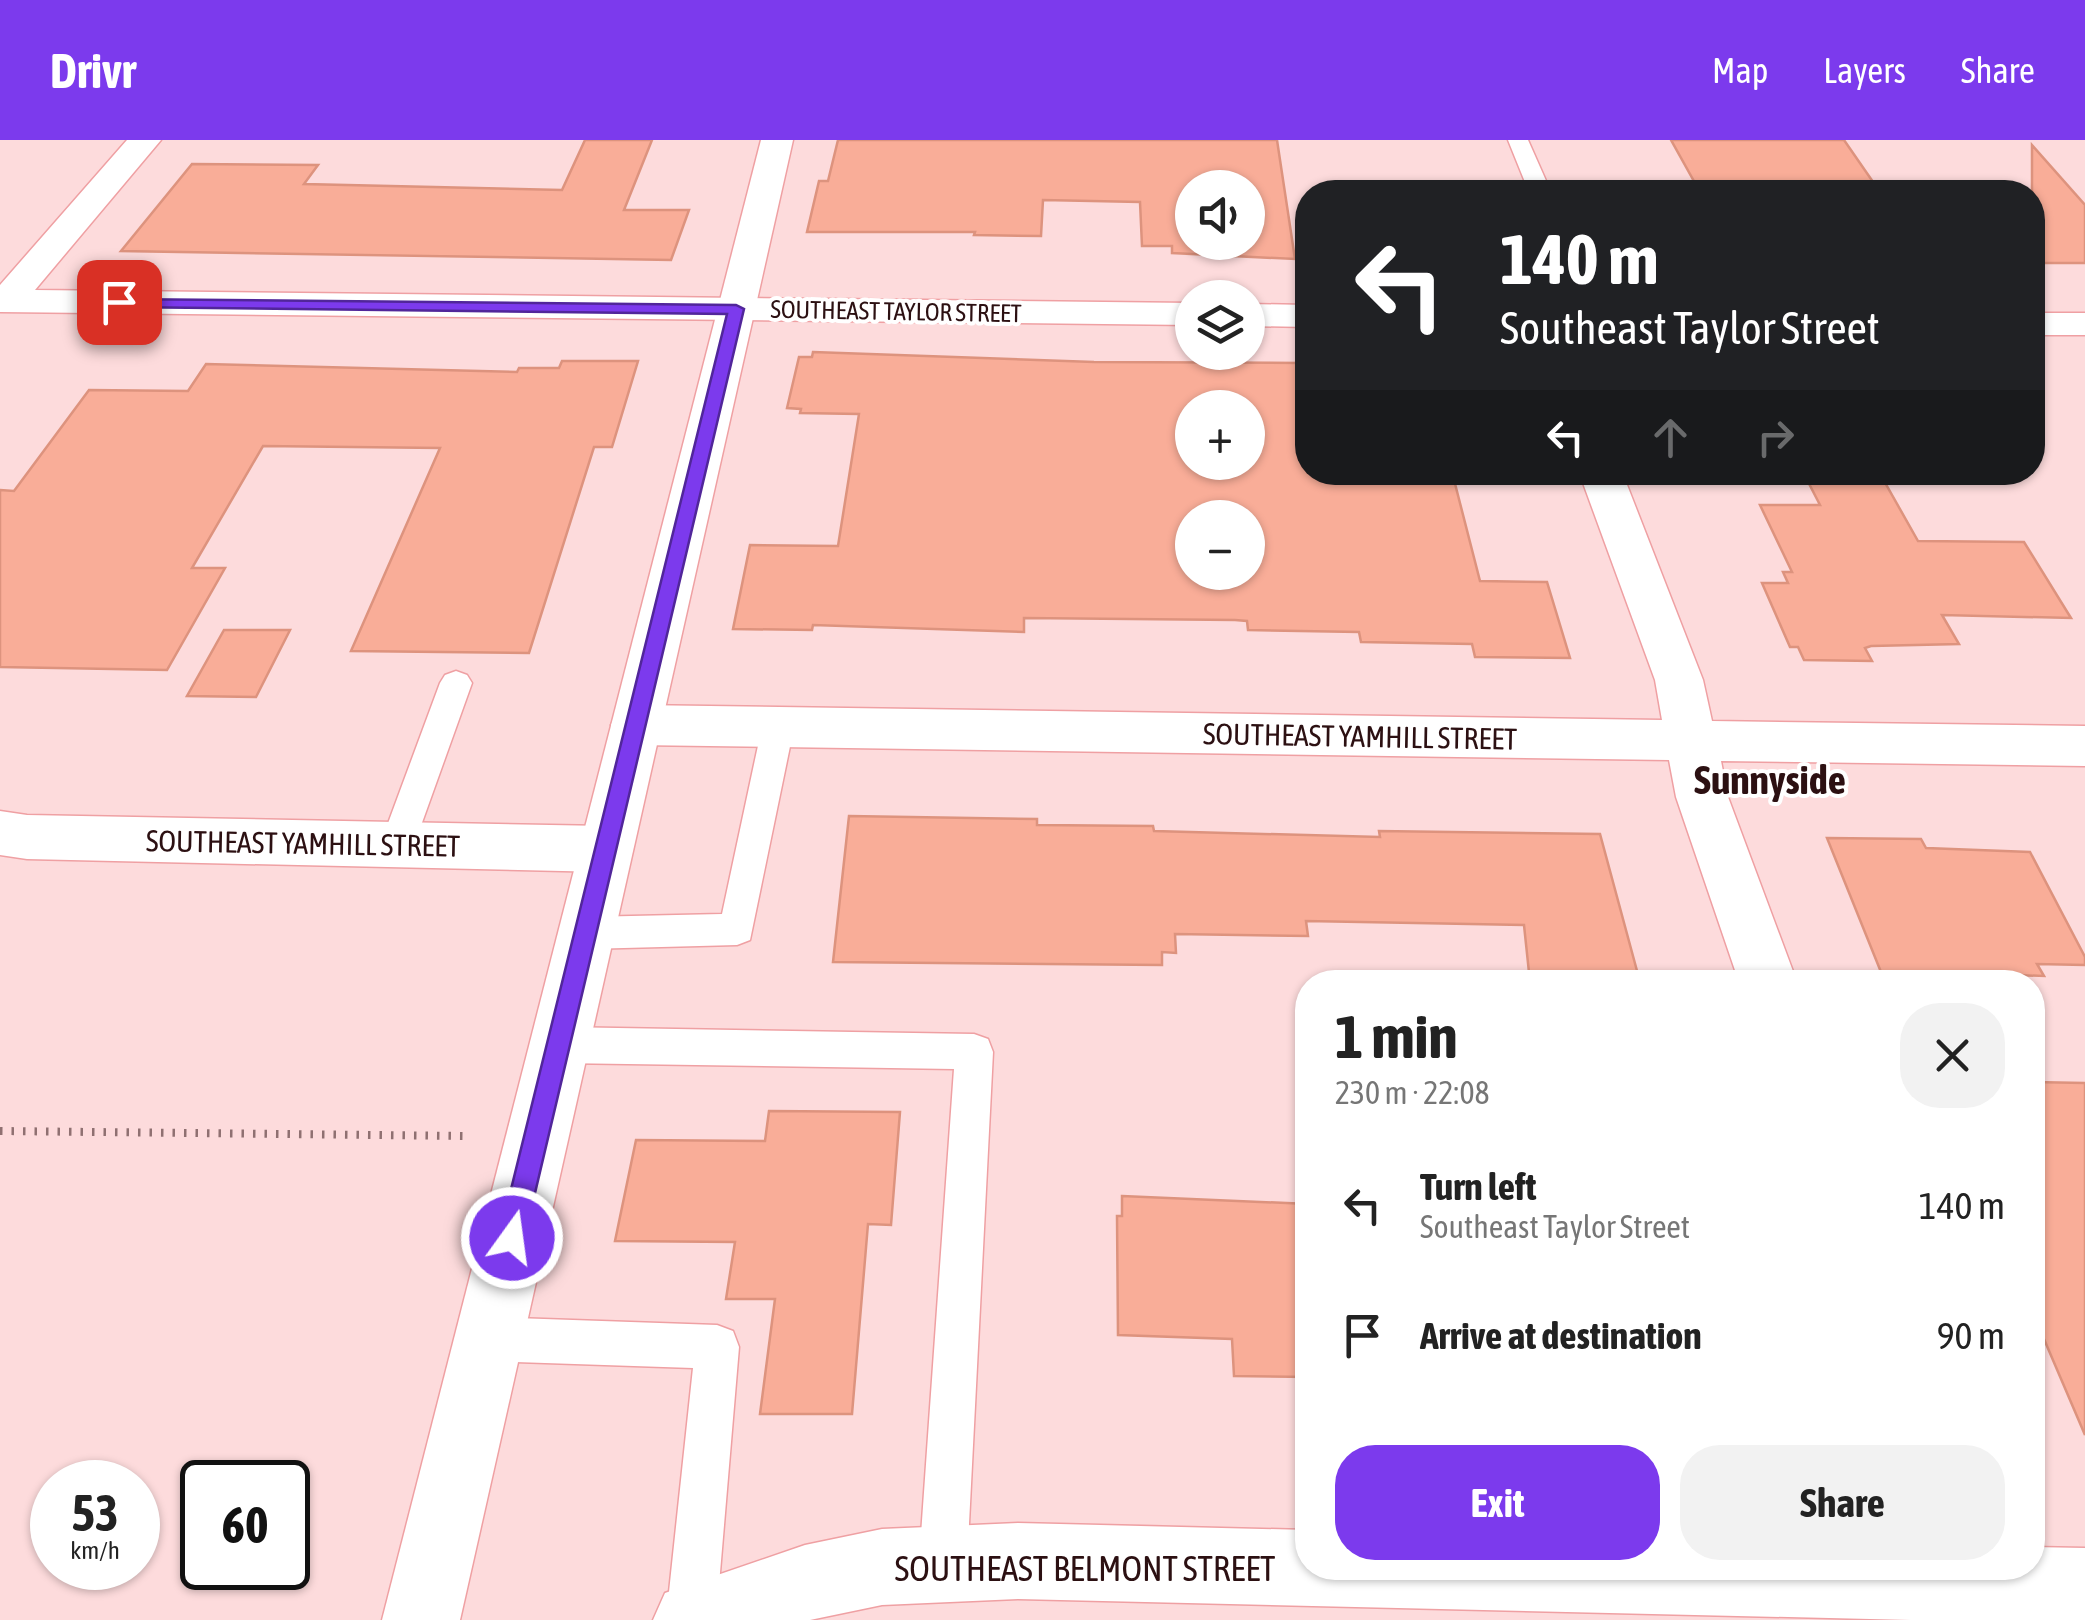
<!DOCTYPE html>
<meta charset="utf-8">
<style>
:root{--surface:#fff;--page:#f2f2f2;--text:#222;--muted:#767676;--accent:#7c3aed}
body{margin:0;font-family:"Asap Condensed",sans-serif;background:var(--page);color:var(--text);height:100vh;display:flex;flex-direction:column;font-size:38px;white-space:nowrap}
*{box-sizing:border-box;margin:0}
p{font-size:32px;color:var(--muted)}
.icon{flex:none;width:55px;height:55px;fill:none;stroke:currentColor;stroke-width:2;stroke-linecap:round;stroke-linejoin:round}
.map{position:relative;flex:1;overflow:hidden}
.panel{position:absolute;left:1295px;top:830px;width:750px;height:610px;display:flex;flex-direction:column;background:var(--surface);border-radius:40px;box-shadow:0 2px 8px #0004}
.panel>*{flex:none}
.hud{position:absolute;left:1295px;top:40px;width:750px;height:305px;border-radius:40px;box-shadow:0 2px 8px #0004;background:#202124;color:#fff;overflow:hidden}
.tools{position:absolute;left:1175px;top:30px;display:grid;gap:20px}
.tools a{display:grid;place-items:center;width:90px;height:90px;border-radius:50%;background:var(--surface);box-shadow:0 2px 8px #0004;font-size:50px}
.speed{position:absolute;left:30px;top:1320px;display:flex;gap:20px;font-size:50px;font-weight:700;text-align:center}
.speed>*{display:grid;place-content:center;width:130px;height:130px;border-radius:50%;background:var(--surface);box-shadow:0 2px 8px #0004;line-height:1}
.speed small{font-size:25px;font-weight:400}
.speed .limit{border:5px solid #111;border-radius:15px;background:#fff;color:#111}
.pin{position:absolute;display:grid;place-items:center;width:85px;height:85px;color:#fff;margin:-42px;border-radius:20px;box-shadow:0 5px 15px #0006}
.me{position:absolute;width:110px;margin:-55px;rotate:14deg;stroke-linejoin:round;filter:drop-shadow(0 0 8px #0008)}
.turn{display:flex;align-items:center;gap:35px;height:210px;padding:0 40px;font-size:45px}
.turn .icon{width:130px;height:130px;stroke-width:2.5}
.turn b{display:block;font-size:70px;line-height:85px}
.lanes{display:flex;align-items:center;height:95px;padding:0 40px;background:#0003;justify-content:center;gap:50px;direction:ltr}
.lanes .off{opacity:.35}
.round{display:grid;place-items:center;flex:none;width:105px;height:105px;border-radius:40px;background:var(--page)}
.head{display:flex;align-items:center;justify-content:space-between;height:170px;padding:0 40px}
h1{font-size:60px;font-weight:700;line-height:75px}
.primary-button{display:flex;gap:20px;margin-top:auto;padding:20px 40px}
.primary-button a{flex:1;height:115px;border-radius:40px;background:var(--accent);color:#fff;font-size:40px;font-weight:700;line-height:115px;text-align:center}
.primary-button a+a{background:var(--page);color:var(--text)}
ul{padding:0;list-style:none}
li{display:flex;align-items:center;gap:30px;height:130px;padding:0 40px}
li div{flex:1}
li b{display:block;font-size:38px}
li em{font-style:normal}
header{display:flex;align-items:center;gap:60px;box-sizing:border-box;height:140px;padding:0 50px;background:var(--accent);color:#fff}
header strong{font-size:48px}
nav{display:flex;gap:55px;margin-inline-start:auto;font-size:35px}
.map>svg:first-child{display:block}
.building{fill:#f9ad98;stroke:#dd937e;stroke-width:2.5;fill-rule:evenodd}
.lines{fill:none;stroke-linecap:round;stroke-linejoin:round}
.service-casing{stroke:#efa0a3;stroke-width:3}
.minor-casing{stroke:#efa0a3;stroke-width:3}
.secondary-casing{stroke:#efa0a3;stroke-width:3}
.primary-casing{stroke:#efa0a3;stroke-width:3}
.path{stroke:#8f7071;stroke-width:8;stroke-dasharray:2.5 9;stroke-linecap:butt}
.service{fill:#fff;fill-rule:evenodd}
.minor{fill:#fff;fill-rule:evenodd}
.secondary{fill:#fff;fill-rule:evenodd}
.primary{fill:#fff;fill-rule:evenodd}
.route{fill:#7c3aed;stroke:#51269a;stroke-width:2.5}
.labels{text-anchor:middle;dominant-baseline:central;stroke-width:8;stroke-linejoin:round;paint-order:stroke}
.far-street-label{font-size:25px;fill:#2c1012;stroke:#fff}
.street-label{font-size:30px;fill:#2c1012;stroke:#fff}
.near-street-label{font-size:35px;fill:#2c1012;stroke:#fff}
.district-label{font-size:40px;font-weight:bold;fill:#2c1012;stroke:#fff}
</style>
<header>
<strong>Drivr</strong>
<nav><a>Map</a><a>Layers</a><a>Share</a></nav>
</header>
<div class="map">
<svg width="2085" height="1480" viewBox="0 0 2085 1480">
<rect width="100%" height="100%" fill="#fddbdc"/>
<path class="building" d="M585,0H652L624,70H689L671,120L121,111L192,24L318,25L304,44L562,50Z
M838,0H1277L1295,119L1172,113V106H1142L1140,62L1043,60L1041,96L974,95L975,92H807L819,41H828ZM1192,48H1248V102H1192Z
M1671,0H1844L1880,52H1700Z
M2032,5L2085,65V123H2032Z
M813,212L1094,222L1303,223L1308,250V332H1452L1480,441L1547,442L1570,518L1475,517L1472,504L1361,502L1359,492L1248,490L1247,481L1235,480L1024,478V492L813,485L812,490L733,489L750,405L838,406L859,274L800,273L801,269L787,268L799,217H812ZM1192,268H1248V322H1192ZM1192,378H1248V432H1192Z
M562,221H638L612,307H594L529,513L351,511L440,308L263,306L192,428H225L167,530L0,527V350L14,351L89,250L188,251L206,224L517,232L519,228H559Z
M1803,332H1879L1918,401L2024,402L2071,478L1942,475L1959,504L1871,506L1865,508L1872,521L1804,520L1798,507H1790L1762,443H1788L1783,432H1792L1760,365H1820Z
M224,490H290L256,557L187,556Z
M849,676L1037,679V685L1153,686L1154,691L1380,697L1379,691L1600,694L1640,842H1530L1524,785L1306,781L1308,796L1175,794L1176,813L1162,812V825L833,822Z
M1827,698L1921,699L1926,708L2030,712L2085,817V825L2037,824L2044,836L1990,834L1994,842H1885Z
M2032,942L2085,943V1295L2032,1171Z
M769,971L900,972L891,1085L868,1084L852,1274H760L775,1159H726L735,1102L615,1101L636,1000L765,1001Z
M1122,1056L1308,1064V1237L1234,1236L1232,1199L1118,1195L1117,1076H1122Z"/>
<g class="lines">
<g class="service-casing">
<path id="service" d="M1508,0H1528L1551,52H1529Z
M456,531L467,535L472,543L414,705L409,715L397,719L385,715L380,705L440,543L445,535Z
M778,575L789,578L794,587L750,800L737,805L586,809L573,804L568,793L573,782L586,777L722,774L762,587L767,578Z
M559,887L974,894L988,899L993,912L967,1423L960,1440L943,1447L926,1440L919,1423L954,929L559,923L546,917L540,905L546,893Z
M488,1177L717,1185L733,1191L739,1207L716,1480H666L693,1228L488,1221L473,1214L466,1199L473,1184Z"/>
</g>
<g class="minor-casing">
<path id="minor" d="M127,0H161L35,150L1192,163V185L0,172V145Z
M1248,164L1308,165V187L1248,186Z
M2032,173H2085V195H2032Z
M1579,332H1622L1703,540L1712,581L2085,586V626L1721,621L1728,657L1797,842H1739L1676,657L1669,620L636,605L618,599L611,585L618,571L636,565L1662,580L1655,540Z
M0,671L27,675L606,686L625,693L633,709L625,725L606,732L27,719L0,715Z"/>
</g>
<g class="secondary-casing">
<path id="secondary" d="M1018,1383L1308,1390V1428H2032V1407L2085,1408V1480H1911L1018,1459L882,1465L810,1480H653L665,1453L805,1405L882,1389Z"/>
</g>
<g class="primary-casing">
<path id="primary" d="M761,0H793L460,1480H382Z"/>
</g>
<path class="path" d="M0,991L471,996"/>
<use href="#service" class="service"/>
<use href="#minor" class="minor"/>
<use href="#secondary" class="secondary"/>
<use href="#primary" class="primary"/>
</g>
<path class="route" d="M114,159L736,165L744,169L522,1108L512,1112L503,1108L499,1098L727,174L119,167L111,162Z"/>
<g class="labels">
<g class="far-street-label">
<text transform="translate(896 171) rotate(1)">SOUTHEAST TAYLOR STREET</text>
</g>
<g class="street-label">
<text transform="translate(1360 596) rotate(1)">SOUTHEAST YAMHILL STREET</text>
<text transform="translate(303 703) rotate(1)">SOUTHEAST YAMHILL STREET</text>
</g>
<g class="near-street-label">
<text x="1085" y="1428">SOUTHEAST BELMONT STREET</text>
</g>
<g class="district-label">
<text x="1770" y="639">Sunnyside</text>
</g>
</g>
</svg>
<div class="tools">
<a><svg class="icon" aria-label="sound" viewBox="0 0 24 24"><path d="M4 9h4l5-4v14l-5-4H4zM17 9q2 3 0 6"/></svg></a>
<a><svg class="icon" aria-label="layers" viewBox="0 0 24 24"><path d="M12 4l9 5-9 5-9-5zM3 14l9 5 9-5"/></svg></a>
<a>+</a>
<a>−</a>
</div>
<div class="speed"><div>53<small>km/h</small></div><div class="limit">60</div></div>
<div class="pin" style="left:119px;top:162px;background:#d93025"><svg class="icon" aria-label="arrive" viewBox="0 0 24 24"><path d="M6 21V4h12l-3 4 3 4H6"/></svg></div>
<svg class="me" style="left:512px;top:1098px" viewBox="-20 -20 40 40"><circle r="17" fill="#7c3aed" stroke="#fff" stroke-width="3"/><path d="M0-11L8 9 0 5-8 9z" fill="#fff"/></svg>
<div class="hud">
<div class="turn"><svg class="icon" aria-label="left" viewBox="0 0 24 24"><path d="M17 20v-9H6M10 6l-5 5 5 5"/></svg><div><b>140 m</b>Southeast Taylor Street</div></div>
<div class="lanes"><svg class="icon" aria-label="left" viewBox="0 0 24 24"><path d="M17 20v-9H6M10 6l-5 5 5 5"/></svg><svg class="icon off" aria-label="ahead" viewBox="0 0 24 24"><path d="M12 20V5M6 11l6-6 6 6"/></svg><svg class="icon off" aria-label="right" viewBox="0 0 24 24"><path d="M7 20v-9h11M14 6l5 5-5 5"/></svg></div>
</div>
<section class="panel">
<div class="head"><div><h1>1 min</h1><p>230 m · 22:08</p></div><a class="round"><svg class="icon" aria-label="close" viewBox="0 0 24 24"><path d="M6 6l12 12M18 6L6 18"/></svg></a></div>
<ul>
<li><svg class="icon" aria-label="left" viewBox="0 0 24 24"><path d="M17 20v-9H6M10 6l-5 5 5 5"/></svg><div><b>Turn left</b><p>Southeast Taylor Street</p></div><em>140 m</em></li>
<li><svg class="icon" aria-label="arrive" viewBox="0 0 24 24"><path d="M6 21V4h12l-3 4 3 4H6"/></svg><div><b>Arrive at destination</b></div><em>90 m</em></li>
</ul>
<div class="primary-button"><a>Exit</a><a>Share</a></div>
</section>
</div>
